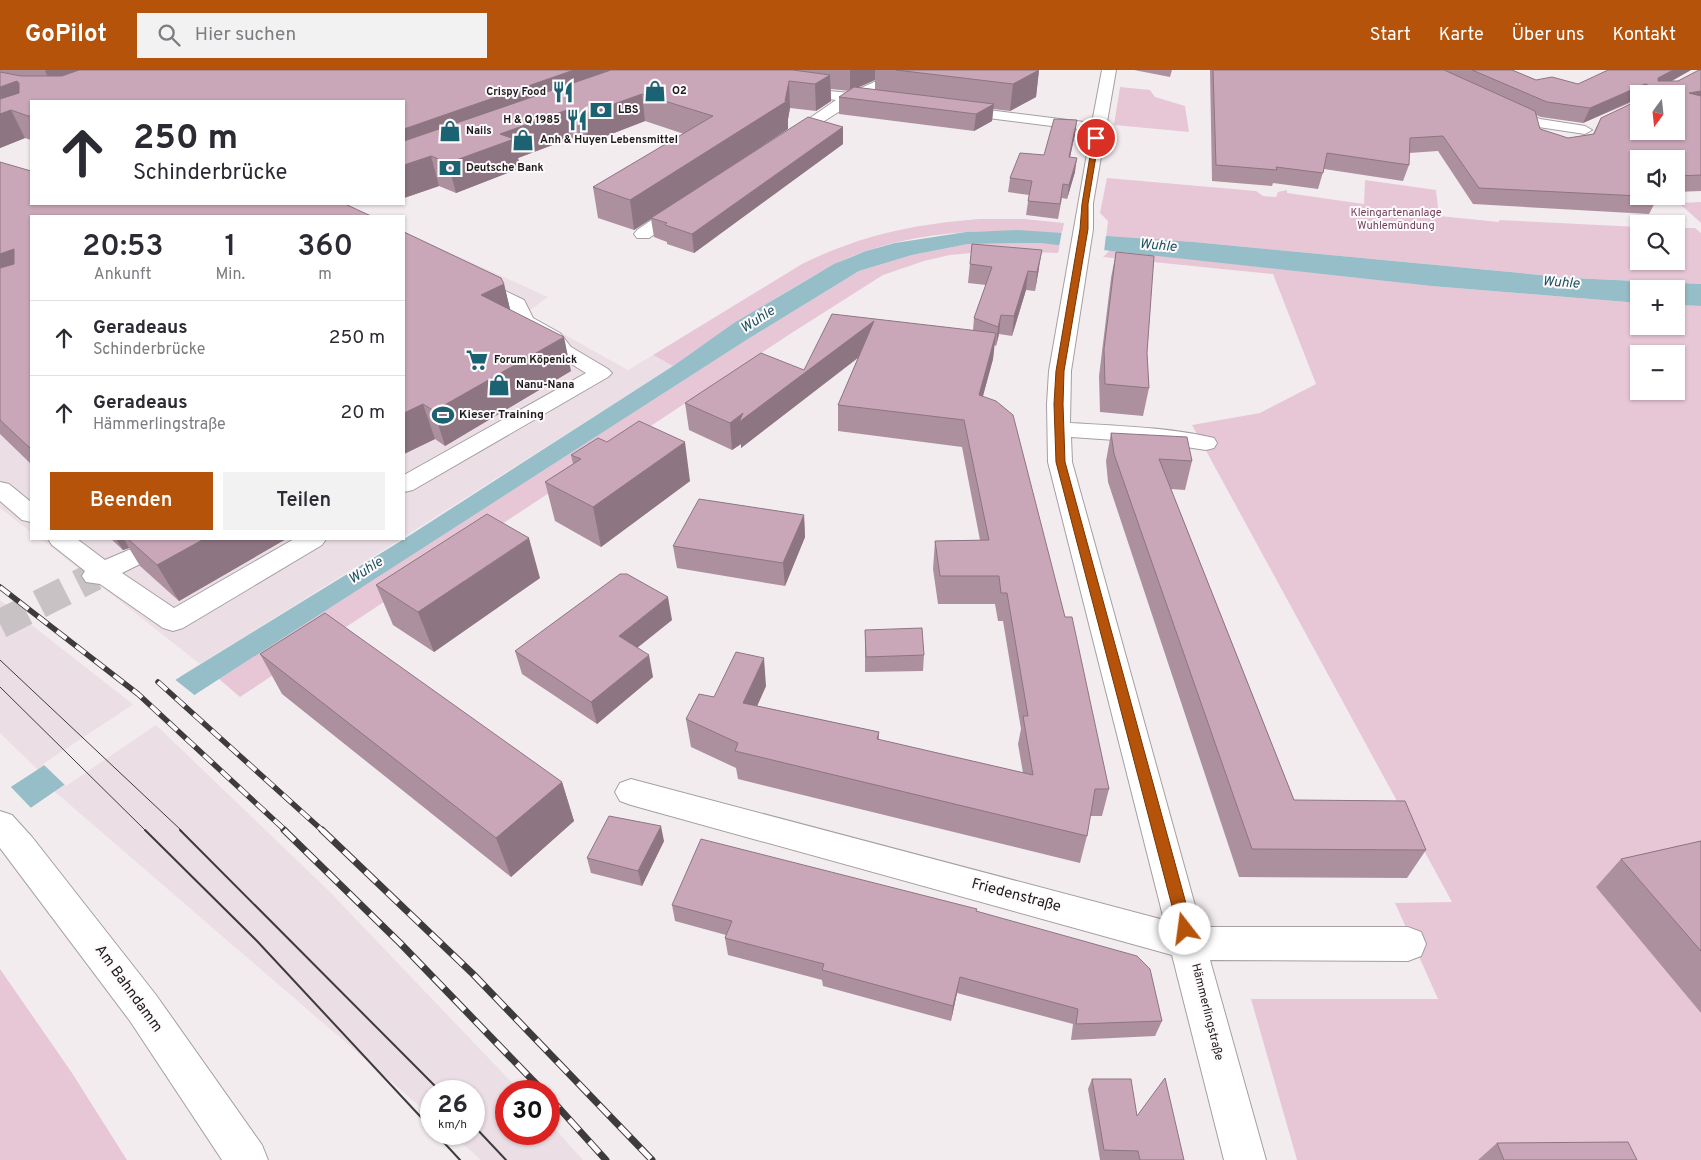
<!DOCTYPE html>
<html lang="de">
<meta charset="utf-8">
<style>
:root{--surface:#fff;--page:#f2f2f3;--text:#2b2b33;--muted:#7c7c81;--line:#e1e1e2;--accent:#b45309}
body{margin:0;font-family:Overpass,sans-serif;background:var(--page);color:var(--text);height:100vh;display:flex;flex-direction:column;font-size:19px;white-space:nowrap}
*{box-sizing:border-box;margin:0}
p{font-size:16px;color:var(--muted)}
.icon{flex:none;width:28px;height:28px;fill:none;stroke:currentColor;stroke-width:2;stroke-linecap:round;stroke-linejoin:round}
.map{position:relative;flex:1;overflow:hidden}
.drawer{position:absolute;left:30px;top:145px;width:375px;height:325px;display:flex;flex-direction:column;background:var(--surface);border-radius:0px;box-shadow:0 1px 4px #0004}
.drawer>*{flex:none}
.hud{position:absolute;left:30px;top:30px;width:375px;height:105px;border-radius:0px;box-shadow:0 1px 4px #0004;background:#fff;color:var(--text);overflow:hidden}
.needle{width:32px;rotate:195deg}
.buttons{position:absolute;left:1630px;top:15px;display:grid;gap:10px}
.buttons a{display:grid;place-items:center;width:55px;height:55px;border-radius:0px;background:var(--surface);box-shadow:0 1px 4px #0004;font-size:25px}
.speed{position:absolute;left:420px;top:1010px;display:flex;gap:10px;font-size:25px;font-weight:700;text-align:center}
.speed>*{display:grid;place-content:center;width:65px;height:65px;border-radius:50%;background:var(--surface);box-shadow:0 1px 4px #0004;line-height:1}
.speed small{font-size:12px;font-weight:400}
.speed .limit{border:8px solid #d22;background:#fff;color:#111}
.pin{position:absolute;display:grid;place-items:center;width:42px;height:42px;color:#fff;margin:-21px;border:2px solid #fff;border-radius:50%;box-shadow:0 1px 5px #0007}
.me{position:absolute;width:55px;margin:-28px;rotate:345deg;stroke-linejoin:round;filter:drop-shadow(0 0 4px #0008)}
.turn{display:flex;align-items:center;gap:18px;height:105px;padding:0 20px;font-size:22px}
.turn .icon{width:65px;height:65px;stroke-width:2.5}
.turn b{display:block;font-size:35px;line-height:42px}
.eta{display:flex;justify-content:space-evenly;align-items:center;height:85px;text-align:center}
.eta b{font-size:30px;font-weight:600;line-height:35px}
.primary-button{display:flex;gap:10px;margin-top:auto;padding:10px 20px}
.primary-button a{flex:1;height:58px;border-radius:0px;background:var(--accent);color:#fff;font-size:20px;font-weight:600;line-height:58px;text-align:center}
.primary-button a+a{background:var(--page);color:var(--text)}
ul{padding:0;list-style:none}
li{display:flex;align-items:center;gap:15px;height:75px;padding:0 20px;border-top:1px solid var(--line)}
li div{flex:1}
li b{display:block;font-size:19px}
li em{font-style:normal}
header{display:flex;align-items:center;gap:30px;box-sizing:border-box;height:70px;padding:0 25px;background:var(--accent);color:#fff}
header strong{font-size:24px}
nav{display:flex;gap:28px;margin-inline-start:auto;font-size:18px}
.search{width:350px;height:45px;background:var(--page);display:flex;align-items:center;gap:12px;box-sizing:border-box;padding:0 18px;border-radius:0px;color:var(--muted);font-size:19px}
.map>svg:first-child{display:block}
.built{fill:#ecdee5}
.green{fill:#e7c7d6;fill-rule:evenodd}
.water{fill:#96bec8}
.pier{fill:#f3ecef}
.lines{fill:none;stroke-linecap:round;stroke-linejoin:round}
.minor-tunnel{stroke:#c8c2c5;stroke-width:29;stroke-dasharray:29 15;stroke-linecap:butt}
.minor-casing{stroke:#a59fa2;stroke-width:2}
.minor{fill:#fff;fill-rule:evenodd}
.tram-far1{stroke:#3d3b3c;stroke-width:1}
.tram{stroke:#3d3b3c;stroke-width:2}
.rail-far1-casing{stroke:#3d3b3c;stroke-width:5.5}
.rail-casing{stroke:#3d3b3c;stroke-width:7}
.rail-far1{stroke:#fefafc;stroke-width:4;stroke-dasharray:12;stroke-linecap:butt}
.rail{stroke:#fefafc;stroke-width:5;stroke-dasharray:15;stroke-linecap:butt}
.wall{fill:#ad909e;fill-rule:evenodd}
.shaded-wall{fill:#8d7581}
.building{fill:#c9a7b8;stroke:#8d7581}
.route{fill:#b45309;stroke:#753606}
.labels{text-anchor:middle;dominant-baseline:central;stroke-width:4;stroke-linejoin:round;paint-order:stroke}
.far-poi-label{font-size:11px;font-weight:bold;fill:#1d1b1c;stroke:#fefafc;text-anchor:start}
.far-park-label{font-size:11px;fill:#71415b;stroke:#fefafc}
.poi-label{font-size:12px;font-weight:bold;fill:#1d1b1c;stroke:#fefafc;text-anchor:start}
.street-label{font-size:12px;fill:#1d1b1c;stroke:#fefafc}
.water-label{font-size:14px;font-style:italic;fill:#1c5360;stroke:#fefafc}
.near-street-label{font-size:15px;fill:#1d1b1c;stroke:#fefafc}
</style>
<header>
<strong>GoPilot</strong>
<div class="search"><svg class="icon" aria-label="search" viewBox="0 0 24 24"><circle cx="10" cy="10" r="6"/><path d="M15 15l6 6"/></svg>Hier suchen</div>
<nav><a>Start</a><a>Karte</a><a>Über uns</a><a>Kontakt</a></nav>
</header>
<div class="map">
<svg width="1701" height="1090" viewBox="0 0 1701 1090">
<rect width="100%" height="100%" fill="#f3ecef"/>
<path class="built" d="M404,162L548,227L526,243L628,300L653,285L673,296L404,467Z
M31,237V462L0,438V247Z
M41,469H401L200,594Z
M0,530L135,636L38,700L0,663Z
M154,653L329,821L520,1021H506V1064H549V1052L583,1090H481L452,1064H474V1021H431V1046L54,721Z"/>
<path class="green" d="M1120,17L1150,20L1155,27L1185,36L1189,62L1114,55Z
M1107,108L1256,121L1263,126L1276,127L1278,122L1287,120V123L1364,134L1365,110L1436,120L1439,146L1499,152V150L1639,157V191H1676V158H1695L1701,163V214L1572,208L1194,172L1106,168L1108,151L1100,143Z
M1701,132V153L1679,133Z
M979,149H1024L1064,153L1062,164C997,158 929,160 866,181C839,190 816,205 791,219C751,243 712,268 673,296L653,285L802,194C861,165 915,154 979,149Z
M1039,173L1060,175L1058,183L994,181L950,185L924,191L883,205L790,264L240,627L219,609L748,269L859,201L912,185L968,174Z
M1110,180L1431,216L1639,233V256H1676V235L1701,236V1090H1297L1251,929H1438L1395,833L1452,832L1192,355L1260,343L1316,314L1273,204L1103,187ZM1639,284H1676V321H1639Z
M0,899L72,1003L127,1090H0Z"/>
<path class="water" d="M1018,160L1194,172L1572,208L1701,214V236L1676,235V219H1639V233L1431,216L1039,173L968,174L912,185L859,201L748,269L199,622L0,759V724L183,605L404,469L673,296L734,253L834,194L866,181L895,173L966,162Z"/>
<path class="pier" d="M1062,161L1106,165L1104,182L1059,177Z
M173,608L197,627L66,716L43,694Z
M9,715L32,739L0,761V721Z"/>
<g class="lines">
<path class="minor-tunnel" d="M0,554L95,506"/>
<g class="minor-casing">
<path id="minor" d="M901,0H919L868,25L884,28L886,31L884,34L854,32L790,73H780L778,70L836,30L788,23L786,20L788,17L850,23Z
M1102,0H1116L1093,133V159L1071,301L1070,353C1118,356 1167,357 1214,368L1217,373L1214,378L1206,380L1159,373L1071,367L1072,392L1201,857H1408L1421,862L1426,874L1421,886L1408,891L1210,890L1266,1090H1224L1172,885L631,735L620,731L615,722L620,713L631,709L1164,850L1048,392L1047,334L1049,301L1091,61L956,44L949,40L956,36L1092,53Z
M1505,35L1540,49L1585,56L1592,60L1585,64L1532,56L1500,42L1498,39Z
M684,131L690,132L692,136L690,140L649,168H637L634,164L637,160L678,132Z
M474,206L524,230L533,248L560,263L571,277L608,299L612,303L608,307L413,420L404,422V405L586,303L557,285L546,271L518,256L509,237L467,216L465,212L467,208Z
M0,412L9,414L31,432V452L22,450L0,431Z
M48,469H77L105,490L131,479L140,482L144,488L140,494L122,503L174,538L294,469H326L322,475L183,558L173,561L163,558L100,514L86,512L82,506L85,501L52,475Z
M0,741L12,745L32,767L156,925L262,1075L268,1090H222L130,951L0,778Z"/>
</g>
<use href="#minor" class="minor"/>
<path class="tram-far1" d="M0,590L182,761
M0,617L146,761"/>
<path class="tram" d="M145,760L257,871L431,1058
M180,760L440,1021
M474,1056L506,1090
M436,1064L460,1090"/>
<g class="rail-far1-casing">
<path id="rail-far1" d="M0,517L138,624L286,761
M158,612L323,761"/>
</g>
<g class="rail-casing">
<path id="rail" d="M284,760L400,873L543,1021
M322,760L473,904L652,1090
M549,1027L606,1090"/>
</g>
<use href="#rail-far1" class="rail-far1"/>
<use href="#rail" class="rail"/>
</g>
<path class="wall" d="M0,0H1039L1036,27L1010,41L993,39L992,51L974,61L839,44V27L849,21L831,19V31L816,41L790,38L788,49V59L723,102L843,57V74L694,183L667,174V172L654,167L651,149L634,160L598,148L593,117L684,64L645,51L588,73L571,68L518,88L520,98L456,123L439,116L404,128V31H31V70L25,68L0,78ZM875,10V20L857,18Z
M1134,0H1172L1170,7Z
M1210,0H1512L1536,10L1578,14L1691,0L1672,11H1678L1701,0V121L1676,122V89H1639V126L1658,127L1649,144L1473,134L1438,81L1409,83V95L1403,111L1324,99L1318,119L1273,113L1272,116L1212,111ZM1639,24H1676L1601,48L1593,64L1568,68L1540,59L1536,45L1541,47L1583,53L1639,29Z
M1075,64L1070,87L1075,102L1067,129L1062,128L1058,149L1026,145L1029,125L1008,122L1010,108Z
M0,92L31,146V394L0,364Z
M404,162L504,214L510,240L571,301L445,376L435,369L404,384Z
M972,174L1039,198L1035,221L1026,220L1012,266L999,264L996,276L994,275L993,289L983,326L1109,719L1102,746H1090L1087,766L1080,793L738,709L736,698L691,677L686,649L714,627L766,616L757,636L879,662V670L1023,703L1018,674L1021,659L1003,551H998L995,534H938L933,499L935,471L980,470L962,377L838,361V335L858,288L741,378V374L732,380L689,360L685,333L804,300L973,260L974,248L986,215L968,213Z
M1116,182L1147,283L1149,318L1143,346L1100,342L1099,306L1111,208Z
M1111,363L1192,391L1185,420L1171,419L1294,730L1426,780L1407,808L1239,807L1108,412L1106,391Z
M571,385L690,411L601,477L555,451L545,412L573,394Z
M804,445L805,467L785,516L677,498L673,476Z
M111,469H286L179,531L140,496L129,478L123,480Z
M540,508L434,582L393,555L376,515Z
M672,550L637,578L653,607L597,654L522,604L515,581Z
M865,560L924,585L923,601L865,602Z
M260,584L562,712L574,751L511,807L282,624Z
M664,771L642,816L591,803L587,788Z
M1701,771V943L1596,817L1621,789Z
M672,835L976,841L1162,951L1155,966L1071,970L1073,954L957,923L951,951L823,916L822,910L728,885L725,868L726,865L675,851Z
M1092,1009L1137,1046L1184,1090H1100L1088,1019Z
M1497,1073L1637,1090H1478Z"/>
<path class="shaded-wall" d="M46,0H125L58,27L45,1Z
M574,0H633L404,90V59Z
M850,0H875V10L850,21Z
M1039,0L1036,27L1010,41L1013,14Z
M1673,0H1691L1651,22L1658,8Z
M830,5L831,31L816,41L815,14Z
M17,11L30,38L11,40L25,68L0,78V17Z
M789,11L790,38L788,49V59L652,148H651V149L634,160L630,130L785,31Z
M1645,14L1640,24H1639L1638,28L1583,53L1590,38Z
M1701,21V35L1689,23Z
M642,24L645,51L588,73L583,45Z
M994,34L992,51L974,61L976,44Z
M567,40L571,68L518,88L520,98L456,123L448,93L500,64Z
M1077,50L1075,64L1067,101L1069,87Z
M843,57V74L694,183L692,164Z
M431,86L439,116L404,128V95Z
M1077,88L1075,102L1067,129L1069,115Z
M14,179L31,210L0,221V184Z
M1042,180L1039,198L1035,221L1037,202Z
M1028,201L1026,220L1012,266L1014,246Z
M504,214L512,247L481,225Z
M1001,245L999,264L996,276L998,257Z
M874,251L873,276L741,378V374L732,380L730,353Z
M996,263L993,289L976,351L979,325Z
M564,267L571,301L445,376L434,341Z
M423,334L435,369L404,384V343Z
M685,372L690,411L601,477L593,437Z
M804,445L805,467L785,516L783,493Z
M529,468L540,508L434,582L418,542Z
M116,469H124L129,478L123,480Z
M204,469H286L179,531L157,495Z
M668,527L672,550L623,589L619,566Z
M649,585L653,607L597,654L591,632Z
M764,588L766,616L746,661L743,633Z
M562,712L574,751L511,807L496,768Z
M661,756L664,771L642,816L638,801Z
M960,907L957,923L951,951L953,936Z"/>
<path class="building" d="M79,0H574L404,59V31H31V46H28L11,40L0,44V29L19,23V13L17,11L0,17V2L21,6H62Z
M611,0H793L830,5L815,14L789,11L785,31H787L630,130L593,117L713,46L642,24L583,45L567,40L500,64L514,69L448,93L431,86L404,95V71Z
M896,0H1039L1013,14Z
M1213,0H1444L1535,41L1540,59L1568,68L1594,64L1601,48L1639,30V61H1676V24H1647L1648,15L1645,14L1590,38L1547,32L1472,0H1512L1536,10L1552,7L1578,14L1608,0H1673L1658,8V11H1678L1699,0H1701V21L1689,23L1701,26V105L1676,106V89H1639V126L1479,118L1443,66L1410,68L1409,95L1327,83L1323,103L1276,97L1277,100L1216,95Z
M854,17L994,34L976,44L839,27Z
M808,47L843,57L692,164L665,155L667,153L651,148Z
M1054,49L1077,50L1069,87L1077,88L1069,115L1063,114L1060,134L1028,131L1032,111L1010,108L1020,83L1044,85Z
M0,92L31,101V134H345L371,146H31V379L0,350V198L14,194V179L0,184Z
M1639,126H1657L1658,127Z
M404,162L501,208L504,214L481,225L564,267L434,341L423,334L404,343Z
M972,174L1042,180L1037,202L1028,201L1014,246L1001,245L998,257L974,248L992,197L970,194Z
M1116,182L1154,186L1147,283L1149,318L1105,314L1104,279Z
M832,244L996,263L979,325L996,331L1013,345L1065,547H1072L1109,719H1095L1087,766L735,681L738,673L686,649L699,624L714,627L736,582L764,588L743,633L879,662L877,669L1033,705L1023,646H1028L1007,523H1001L999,506H940L935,471L989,470L964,350L838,335L874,251L739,352L743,343L730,353L685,333L761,283L804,300Z
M639,351L685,372L593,437L545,412L581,389L571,385L598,368L607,372Z
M1111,363L1187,367L1192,391L1159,389L1294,730L1405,731L1426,780L1252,779L1114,384Z
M699,429L804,445L783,493L673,476Z
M487,444L529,468L418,542L376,515Z
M128,469H204L157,495Z
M620,504H627L668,527L619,566L649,585L591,632L515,581Z
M325,543L562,712L496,768L260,584Z
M922,558L924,585L866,587L865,560Z
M609,746L661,756L638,801L587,788Z
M701,769L977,839L976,841L1137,886L1150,899L1162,951L1076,954L1078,939L960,907L953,936L822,900L824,894L725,868L732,851L672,835Z
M1701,771V881L1621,789Z
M1165,1008L1184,1090H1140L1138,1081L1104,1080L1092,1009H1131L1137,1046Z
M1628,1072L1637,1090H1504L1497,1073Z"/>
<path class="route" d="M1096,66L1099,68L1088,134V159L1064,301L1063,334L1065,392L1193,859L1191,864L1185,866L1180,864L1178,859L1056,392L1054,334L1056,301L1080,159L1082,134L1093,68Z"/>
<defs>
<g id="shop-bare" transform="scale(1.725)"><path d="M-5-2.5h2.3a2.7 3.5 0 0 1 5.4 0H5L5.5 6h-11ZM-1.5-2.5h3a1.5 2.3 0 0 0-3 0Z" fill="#1b6272" stroke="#fefafc" stroke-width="2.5" paint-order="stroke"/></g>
<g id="restaurant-bare" transform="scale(1.725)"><path d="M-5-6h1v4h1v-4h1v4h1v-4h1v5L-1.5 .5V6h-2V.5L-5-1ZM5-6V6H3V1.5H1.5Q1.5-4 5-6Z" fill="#1b6272" stroke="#fefafc" stroke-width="2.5" paint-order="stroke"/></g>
<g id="bank-bare" transform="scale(1.725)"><path d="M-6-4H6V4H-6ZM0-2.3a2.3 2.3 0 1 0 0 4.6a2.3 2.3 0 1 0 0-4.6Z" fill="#1b6272" stroke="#fefafc" stroke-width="2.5" paint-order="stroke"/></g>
<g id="supermarket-bare" transform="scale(1.725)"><path d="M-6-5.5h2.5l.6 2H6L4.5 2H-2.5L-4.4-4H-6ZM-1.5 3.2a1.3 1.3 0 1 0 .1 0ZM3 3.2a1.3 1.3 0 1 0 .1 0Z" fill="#1b6272" stroke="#fefafc" stroke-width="2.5" paint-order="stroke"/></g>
<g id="stadium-bare" transform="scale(1.725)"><path d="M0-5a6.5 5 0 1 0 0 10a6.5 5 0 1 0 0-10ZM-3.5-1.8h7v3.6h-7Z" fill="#1b6272" stroke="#fefafc" stroke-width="2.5" paint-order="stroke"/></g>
</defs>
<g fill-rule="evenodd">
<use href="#shop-bare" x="655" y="21"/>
<use href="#restaurant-bare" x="563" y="22"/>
<use href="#bank-bare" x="601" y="40"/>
<use href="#restaurant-bare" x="577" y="50"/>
<use href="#shop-bare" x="450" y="61"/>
<use href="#shop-bare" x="523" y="70"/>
<use href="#bank-bare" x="450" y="98"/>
<use href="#supermarket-bare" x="477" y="290"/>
<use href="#shop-bare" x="499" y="315"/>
<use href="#stadium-bare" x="443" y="345"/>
</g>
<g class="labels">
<g class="far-poi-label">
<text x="672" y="21">O2</text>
<text x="546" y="22" text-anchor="end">Crispy Food</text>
<text x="618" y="40">LBS</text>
<text x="560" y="50" text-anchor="end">H &amp; Q 1985</text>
<text x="466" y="61">Nails</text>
<text x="540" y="70">Anh &amp; Huyen Lebensmittel</text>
<text x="466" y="98">Deutsche Bank</text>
<text x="494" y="290">Forum Köpenick</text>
<text x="516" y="315">Nanu-Nana</text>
</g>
<g class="far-park-label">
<text x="1396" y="143">Kleingartenanlage<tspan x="1396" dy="13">Wuhlemündung</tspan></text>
</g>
<g class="poi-label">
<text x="459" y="345">Kieser Training</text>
</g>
<g class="street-label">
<text transform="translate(1207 942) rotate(76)">Hämmerlingstraße</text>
</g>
<g class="water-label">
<text transform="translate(1158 176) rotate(5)">Wuhle</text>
<text transform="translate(1561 213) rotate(4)">Wuhle</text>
<text transform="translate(758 250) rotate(-33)">Wuhle</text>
<text transform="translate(366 501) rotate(-33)">Wuhle</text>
</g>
<g class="near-street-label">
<text transform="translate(1016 826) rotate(15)">Friedenstraße</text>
<text transform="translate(128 919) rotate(54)">Am Bahndamm</text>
</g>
</g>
</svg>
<div class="buttons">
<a><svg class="needle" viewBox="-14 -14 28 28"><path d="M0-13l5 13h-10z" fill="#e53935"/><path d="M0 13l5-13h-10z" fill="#7c7c81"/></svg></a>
<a><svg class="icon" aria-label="sound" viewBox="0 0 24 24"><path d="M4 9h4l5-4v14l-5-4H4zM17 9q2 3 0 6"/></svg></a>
<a><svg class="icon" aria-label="search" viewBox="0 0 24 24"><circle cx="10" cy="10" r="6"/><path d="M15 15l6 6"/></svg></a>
<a>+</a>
<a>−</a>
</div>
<div class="speed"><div>26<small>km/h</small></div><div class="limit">30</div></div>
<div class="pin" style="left:1096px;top:68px;background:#d93025"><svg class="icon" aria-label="arrive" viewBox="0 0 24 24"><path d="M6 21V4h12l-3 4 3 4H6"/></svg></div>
<svg class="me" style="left:1185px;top:859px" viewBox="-20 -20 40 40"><circle r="19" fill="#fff"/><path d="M0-13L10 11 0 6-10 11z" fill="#b45309"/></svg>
<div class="hud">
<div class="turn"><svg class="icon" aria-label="ahead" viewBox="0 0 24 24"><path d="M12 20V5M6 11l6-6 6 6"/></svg><div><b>250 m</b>Schinderbrücke</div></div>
</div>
<section class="drawer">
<div class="eta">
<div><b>20:53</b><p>Ankunft</p></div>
<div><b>1</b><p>Min.</p></div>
<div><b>360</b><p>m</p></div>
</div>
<ul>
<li><svg class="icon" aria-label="ahead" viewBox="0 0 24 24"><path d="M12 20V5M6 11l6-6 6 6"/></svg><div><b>Geradeaus</b><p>Schinderbrücke</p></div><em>250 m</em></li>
<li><svg class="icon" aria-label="ahead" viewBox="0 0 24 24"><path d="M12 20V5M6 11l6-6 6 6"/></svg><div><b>Geradeaus</b><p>Hämmerlingstraße</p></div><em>20 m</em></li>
</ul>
<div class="primary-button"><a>Beenden</a><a>Teilen</a></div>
</section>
</div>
